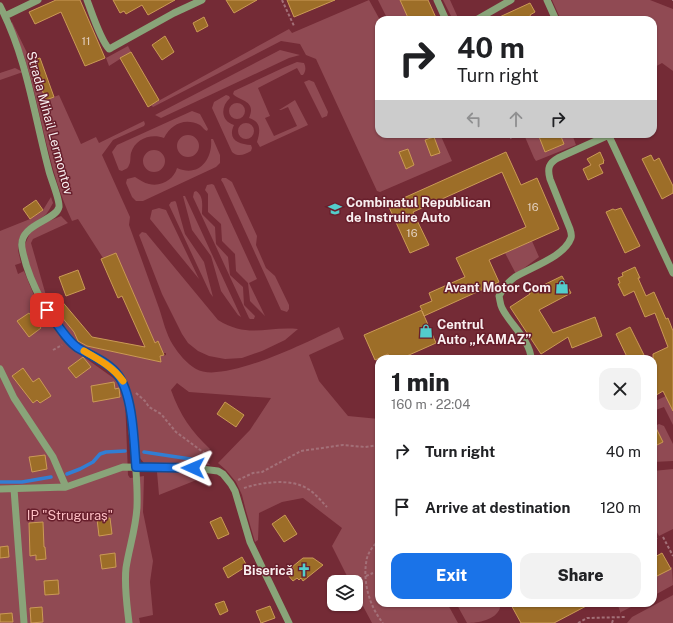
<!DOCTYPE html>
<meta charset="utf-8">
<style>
:root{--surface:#fff;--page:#f2f2f2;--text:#202124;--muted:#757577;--accent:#1a73e8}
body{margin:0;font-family:"Public Sans",sans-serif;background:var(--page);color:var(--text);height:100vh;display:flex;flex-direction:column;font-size:15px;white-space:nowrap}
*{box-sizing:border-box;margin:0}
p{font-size:13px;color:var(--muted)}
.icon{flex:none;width:22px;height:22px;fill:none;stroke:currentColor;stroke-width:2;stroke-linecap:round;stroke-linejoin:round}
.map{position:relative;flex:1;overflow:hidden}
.drawer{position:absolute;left:375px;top:355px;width:282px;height:252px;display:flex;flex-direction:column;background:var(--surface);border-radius:12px;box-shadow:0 1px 3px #0004}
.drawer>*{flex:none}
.guide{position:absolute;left:375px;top:16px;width:282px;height:122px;border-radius:12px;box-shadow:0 1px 3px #0004;background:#fff;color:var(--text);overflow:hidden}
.tools{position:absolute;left:327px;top:575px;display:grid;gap:8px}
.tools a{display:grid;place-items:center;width:36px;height:36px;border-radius:8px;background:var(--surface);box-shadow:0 1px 3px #0004;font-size:20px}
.pin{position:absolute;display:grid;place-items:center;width:34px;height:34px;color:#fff;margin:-17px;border-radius:8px;box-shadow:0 2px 6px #0006}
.me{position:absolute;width:44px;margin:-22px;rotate:271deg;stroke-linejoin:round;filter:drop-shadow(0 0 3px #0008)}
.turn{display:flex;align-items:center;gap:14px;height:84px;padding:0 16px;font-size:18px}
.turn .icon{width:52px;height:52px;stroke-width:2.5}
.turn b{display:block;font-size:28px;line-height:34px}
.lanes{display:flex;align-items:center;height:38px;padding:0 16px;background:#0003;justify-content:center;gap:20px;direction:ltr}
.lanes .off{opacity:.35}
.round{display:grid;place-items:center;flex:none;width:42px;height:42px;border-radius:12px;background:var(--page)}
.summary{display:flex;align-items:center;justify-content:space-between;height:68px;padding:0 16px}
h1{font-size:24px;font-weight:800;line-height:30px}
.button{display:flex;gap:8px;margin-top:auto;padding:8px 16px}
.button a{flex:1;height:46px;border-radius:12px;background:var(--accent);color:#fff;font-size:16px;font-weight:800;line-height:46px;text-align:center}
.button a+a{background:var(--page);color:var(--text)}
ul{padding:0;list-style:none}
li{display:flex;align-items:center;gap:12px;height:56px;padding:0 16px}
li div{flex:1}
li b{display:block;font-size:15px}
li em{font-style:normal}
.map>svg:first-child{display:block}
.green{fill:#904a53}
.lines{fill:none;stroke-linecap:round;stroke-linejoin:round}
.stream{stroke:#327ed3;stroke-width:3.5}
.building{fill:#9d6e28;stroke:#cb9a56}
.path{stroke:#a37078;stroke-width:2;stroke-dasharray:3 2;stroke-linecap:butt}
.minor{stroke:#89a479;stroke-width:7}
.route-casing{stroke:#114b97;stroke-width:10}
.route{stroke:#1a73e8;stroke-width:7}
.slow{stroke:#f59e0b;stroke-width:7}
.labels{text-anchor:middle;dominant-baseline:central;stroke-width:3;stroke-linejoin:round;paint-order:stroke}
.number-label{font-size:11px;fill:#e2cfbe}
.street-label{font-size:13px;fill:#f9eff0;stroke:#681f2c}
.poi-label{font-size:13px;font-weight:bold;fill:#f9eff0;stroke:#681f2c;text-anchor:start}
.park-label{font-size:13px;fill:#febfc4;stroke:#681f2c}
</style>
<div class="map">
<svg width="673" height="623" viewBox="0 0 673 623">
<rect width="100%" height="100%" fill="#742b36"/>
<path class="green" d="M369,0L380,20L379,134H440L452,161L380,192L377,191L316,59L306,55L300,44L281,41L153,107L151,105L289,29L292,33Z
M378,0H400L409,20H388Z
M443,0H450L459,20H453Z
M552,0H650L673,9V71L662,63L653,68V20H561Z
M12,22L31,61L46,100L59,95L81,144L96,137L99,143L144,121L145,124L144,126L113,140L102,155L130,217L129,225C139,252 149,280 159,308C163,320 166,334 173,345C178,353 187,364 196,369C223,385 311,340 339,327L344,339L309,355L319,381L348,416L379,419V527H378L376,534L379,535V603H447L458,623H372L356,593V582H350L332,546L342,528L303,498L282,502L259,513L258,540L255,542L246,511L242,495L236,482L226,470L218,463L250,430L271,398L189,392L177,383L171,390C180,415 191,431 210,449L203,457L210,465L144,463L139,457L132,400L121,372L117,367L83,347L77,342L60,323L36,286L24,247L26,242L30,233L42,224L61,216L68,223L33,239L31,243L47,299L74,332L78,341L87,346L161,362L160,356L166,355V353H161L160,349L161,348L158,341L155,343L116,253L103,258L78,219L72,221C48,170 42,113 25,59C21,48 16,36 11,25Z
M128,46L131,52L109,66L106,58Z
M280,50L300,55L289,58L161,118L155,115Z
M297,62L304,63C306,67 306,71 303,75H301L297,68L258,88L270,116L265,118L274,136L297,126L288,107L281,110H279L295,100L308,125L260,147L257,142C260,132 262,122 249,118C257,100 239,101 233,94L234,91L285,67Z
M15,68L23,72L0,80V73Z
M309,80L314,82L328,112L327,116L322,118L304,82Z
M226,95L229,96L230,98C220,107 221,121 234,125C227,140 239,144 251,145L252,148L251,151C245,154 239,158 232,152L212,108L214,102Z
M229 111a8 8 0 1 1 16 0a8 8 0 1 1-16 0Z
M192,111L200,114L208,129L207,131C204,130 203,127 200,125C185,117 171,124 164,138C151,133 135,139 131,153C130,157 131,162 129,165C128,169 125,169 122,171L119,170L112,152L117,145Z
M238 131a8 8 0 1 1 16 0a8 8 0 1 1-16 0Z
M527,134H538L546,152L564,144L560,134H572L576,145L536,161L534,158L525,137Z
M177 146a11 11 0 1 1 22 0a11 11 0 1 1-22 0Z
M211,139H213L220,155V163L216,167L143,201H136L132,197L126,183L127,179L135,177C140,180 144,183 149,184C162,187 174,179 177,168C199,178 213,159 211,139Z
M143 161a11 11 0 1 1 22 0a11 11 0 1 1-22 0Z
M222,178H226L232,182L257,236L256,245L266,268L275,276L289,305V309L287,312L281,310L223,183L221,180Z
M212,184L214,185L257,279L249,283L265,316L250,301L248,283L236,271L235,254L222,241L221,224L208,212V194L205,190L207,185Z
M196,191C204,196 202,206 202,214L215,227L216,244L228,257L230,275L243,287L244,305L255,316L254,319H250L249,318L193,197L194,192Z
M183,196H185L241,317L238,315L221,291L211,256L192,230Z
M51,197L53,203C50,208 48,213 44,216C32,225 19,228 18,247C18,252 20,258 21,263L15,265L18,274L24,271L33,293L40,305L66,340L74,350L112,377C119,383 122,390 125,398L128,475L130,478L144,476L143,512L153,561L150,582L153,615L139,618L140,623H0V231L30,219L43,210Z
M175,201L176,202L185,234L204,262L213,297L210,293L169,205L171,202Z
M159,208L166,210L199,279L150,219L152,210Z
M142,232L146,233L218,320C249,339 266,326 298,329L285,340L262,351L242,358L225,359L209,356L198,351L188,343L182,334L162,294L139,235Z
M532,241L539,257L516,274L505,253Z
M666,396L673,411V425L664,407L653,411V402Z
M659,424L664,426L673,444V461L653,462V447L663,442L655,426Z
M673,469V529L659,536L653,525V518L657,516L653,508V471Z
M164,471L206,473L209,475L159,495L157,472Z
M672,567L673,585L653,596V578Z
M673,595V623H627L632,617Z
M456,603H499L500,608C496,620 478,623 467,623Z
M617,603H639L621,612V614Z"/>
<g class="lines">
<path class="stream" d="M144,452L197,460
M67,474L80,469L93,462L100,454L106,452L125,451
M0,482H22L51,477"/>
</g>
<path class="building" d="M56,0H80L105,58L85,66L61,12L35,24L29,12Z
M113,0H175L148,15L142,5L126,14L124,11L120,13Z
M226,0H257L234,13Z
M287,0H335L294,17Z
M400,0H428L437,20H409Z
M530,3L535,12L530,15L532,20H493Z
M204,17L208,26L197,32L193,23Z
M165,36L174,52L162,60L152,45Z
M131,52L159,100L148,107L120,58Z
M40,58L54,97L46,100L31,61Z
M538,134H560L564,144L545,152Z
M434,137L440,153L431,156L425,140Z
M408,149L414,165L406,169L399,152Z
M506,152L521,185L537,178L559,229L489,260L499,282L424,316L422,311L436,343L400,359H391L388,354L375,360L364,335L422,310L420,306L432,301L429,293L465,277L456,258L526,227L502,172L413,212L429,245L410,253L388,205Z
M600,152L604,161L603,162L604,163L599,165L603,173L588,180L583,169L591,165L587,159Z
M651,155L654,161L659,158L673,186V193L662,199L642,159Z
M36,200L43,210L30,219L23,209Z
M621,208L640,246L625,253L606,212L613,209L615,210Z
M116,253L155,343L158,341L164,355L160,356L161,362L87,346L78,341L74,332L52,305L60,299L92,337L145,347L122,296L118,298L101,259Z
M635,267L640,278H638L646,296L654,292L666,319L668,318L673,331V411L663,391L653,397V354L668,347L655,313L645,317L634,291L624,296L618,284L620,283L618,278L623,276L622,273Z
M78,270L85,289L66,296L59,277Z
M562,276L571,293L539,310L553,333L595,317L602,336L572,348L568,337L541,354L510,307L530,294L529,292Z
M29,313L41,328L29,337L17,321Z
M630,327L646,359H628L616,334Z
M83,357L91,367L76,378L68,368Z
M23,368L33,382L39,378L51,396L40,403L37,400L33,403L12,376Z
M114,382L115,389L119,388L120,397L93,402L91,386Z
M225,402L244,415L236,427L217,414Z
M653,422L663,442L653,447Z
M45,455L47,469L32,472L29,457Z
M285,515L297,534L284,542L272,524Z
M221,517L229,534L218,539L210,522Z
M110,518L112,534L99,536L97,519Z
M43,522L44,547H45L46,559L36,560V555L30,556L29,523Z
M8,546L9,557L0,558V547Z
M115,553L116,567L102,569L100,555Z
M662,553L671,569L653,578V558Z
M242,557L247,566L228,578L223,568Z
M303,558H313L323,565L303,581L301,578L299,580L297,578L293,581L287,574L294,569L292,567Z
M58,580L59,594L45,595L44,581Z
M224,601L228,611L220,615L215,604Z
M510,603H592L554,623H521Z
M270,606L275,618L261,623L256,611Z
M42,607L43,622L31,623L30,608Z
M12,613L13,622H0V614Z"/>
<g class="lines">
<path class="path" d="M282,0L294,26
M672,0H673
M510,138L518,134
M53,350L62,345
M136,393L145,401L149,407L161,414L176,432L207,455
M238,480L253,473L262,472L301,451L343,445L365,447L379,445
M244,488C262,482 291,478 308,489C315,493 321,501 327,507
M653,532L657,540
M663,537L673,556
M379,540C374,545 369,551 367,558C362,580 369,606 383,623
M366,576L373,573
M578,623L587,618L626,617
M612,623L614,617"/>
<path class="minor" d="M87,0C92,13 100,39 109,49L111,48L174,13L202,0
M437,0L446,20
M547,0L556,20
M0,6C27,58 34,115 49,171C51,179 60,200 59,207C56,221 18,224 22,248C28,281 51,324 76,346C91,359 113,363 122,381C130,396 131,415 132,431C135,456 138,482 137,507C136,528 129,548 126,568C124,586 127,605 129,623
M5,16L38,0
M476,20L511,0
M608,134L673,273
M531,359C531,341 509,323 502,308C500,304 500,300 499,296C503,288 508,282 515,277C531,267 564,257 571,238C572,235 571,232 570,229L550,179C547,168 549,163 558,158L609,135
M0,369L14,398L53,457L66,487
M0,489L66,487L123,467L193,468L218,471L223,474L231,484L235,491L250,542L289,623
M14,489L24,623"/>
</g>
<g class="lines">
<g class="route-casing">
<path id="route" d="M47,310C56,322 66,340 78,348C91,356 109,362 118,375C133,395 134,442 136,467L193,468"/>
</g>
<use href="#route" class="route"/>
<path class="slow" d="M84,351C98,359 113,367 123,381"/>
</g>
<defs>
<g id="school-bare" transform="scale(1.08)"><path d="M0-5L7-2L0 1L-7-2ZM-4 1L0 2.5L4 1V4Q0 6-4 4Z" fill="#53cdcb" stroke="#681f2c" stroke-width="2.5" paint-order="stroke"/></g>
<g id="shop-bare" transform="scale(1.08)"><path d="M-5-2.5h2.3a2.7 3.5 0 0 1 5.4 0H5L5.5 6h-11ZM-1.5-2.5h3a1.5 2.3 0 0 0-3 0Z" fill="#53cdcb" stroke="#681f2c" stroke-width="2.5" paint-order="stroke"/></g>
<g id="church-bare" transform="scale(1.08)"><path d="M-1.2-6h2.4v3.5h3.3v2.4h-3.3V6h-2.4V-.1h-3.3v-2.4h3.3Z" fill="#53cdcb" stroke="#681f2c" stroke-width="2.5" paint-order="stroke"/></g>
</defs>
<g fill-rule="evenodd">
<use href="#school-bare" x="335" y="209"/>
<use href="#shop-bare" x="562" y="287"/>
<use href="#shop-bare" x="426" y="331"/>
<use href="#church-bare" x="304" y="570"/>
</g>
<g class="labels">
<g class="number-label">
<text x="86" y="41">11</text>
<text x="533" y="207">16</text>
<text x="412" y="233">16</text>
</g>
<g class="street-label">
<text transform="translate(50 123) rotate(75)">Strada Mihail Lermontov</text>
</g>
<g class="poi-label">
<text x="346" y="202">Combinatul Republican<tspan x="346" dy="15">de Instruire Auto</tspan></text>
<text x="551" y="287" text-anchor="end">Avant Motor Com</text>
<text x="437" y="324">Centrul<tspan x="437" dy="15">Auto „KAMAZ”</tspan></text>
<text x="293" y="570" text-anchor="end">Biserică</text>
</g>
<g class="park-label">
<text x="70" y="515">IP "Struguraș"</text>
</g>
</g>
</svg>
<div class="tools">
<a><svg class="icon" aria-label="layers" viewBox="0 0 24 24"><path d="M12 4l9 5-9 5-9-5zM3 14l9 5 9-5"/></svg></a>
</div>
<div class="pin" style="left:47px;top:310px;background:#d93025"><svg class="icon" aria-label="arrive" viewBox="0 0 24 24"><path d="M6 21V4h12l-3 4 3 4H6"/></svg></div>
<svg class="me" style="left:193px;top:468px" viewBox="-20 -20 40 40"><path d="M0-17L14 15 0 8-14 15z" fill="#1a73e8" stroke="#fff" stroke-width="4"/></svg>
<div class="guide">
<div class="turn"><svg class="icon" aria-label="right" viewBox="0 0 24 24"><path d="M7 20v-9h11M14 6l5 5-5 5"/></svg><div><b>40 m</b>Turn right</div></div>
<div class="lanes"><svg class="icon off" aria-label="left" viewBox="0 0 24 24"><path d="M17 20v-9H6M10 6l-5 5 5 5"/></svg><svg class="icon off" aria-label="ahead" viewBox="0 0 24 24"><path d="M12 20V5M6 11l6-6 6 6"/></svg><svg class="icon" aria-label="right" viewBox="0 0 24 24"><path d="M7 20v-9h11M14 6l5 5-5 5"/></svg></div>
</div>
<section class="drawer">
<div class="summary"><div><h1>1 min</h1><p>160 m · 22:04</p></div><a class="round"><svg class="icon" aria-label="close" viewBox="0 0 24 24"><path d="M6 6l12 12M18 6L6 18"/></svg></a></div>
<ul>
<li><svg class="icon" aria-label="right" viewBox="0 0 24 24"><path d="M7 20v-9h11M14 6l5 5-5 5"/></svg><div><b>Turn right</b></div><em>40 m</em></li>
<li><svg class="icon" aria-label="arrive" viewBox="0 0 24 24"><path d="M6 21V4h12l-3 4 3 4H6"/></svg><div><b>Arrive at destination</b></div><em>120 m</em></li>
</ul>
<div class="button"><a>Exit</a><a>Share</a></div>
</section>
</div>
